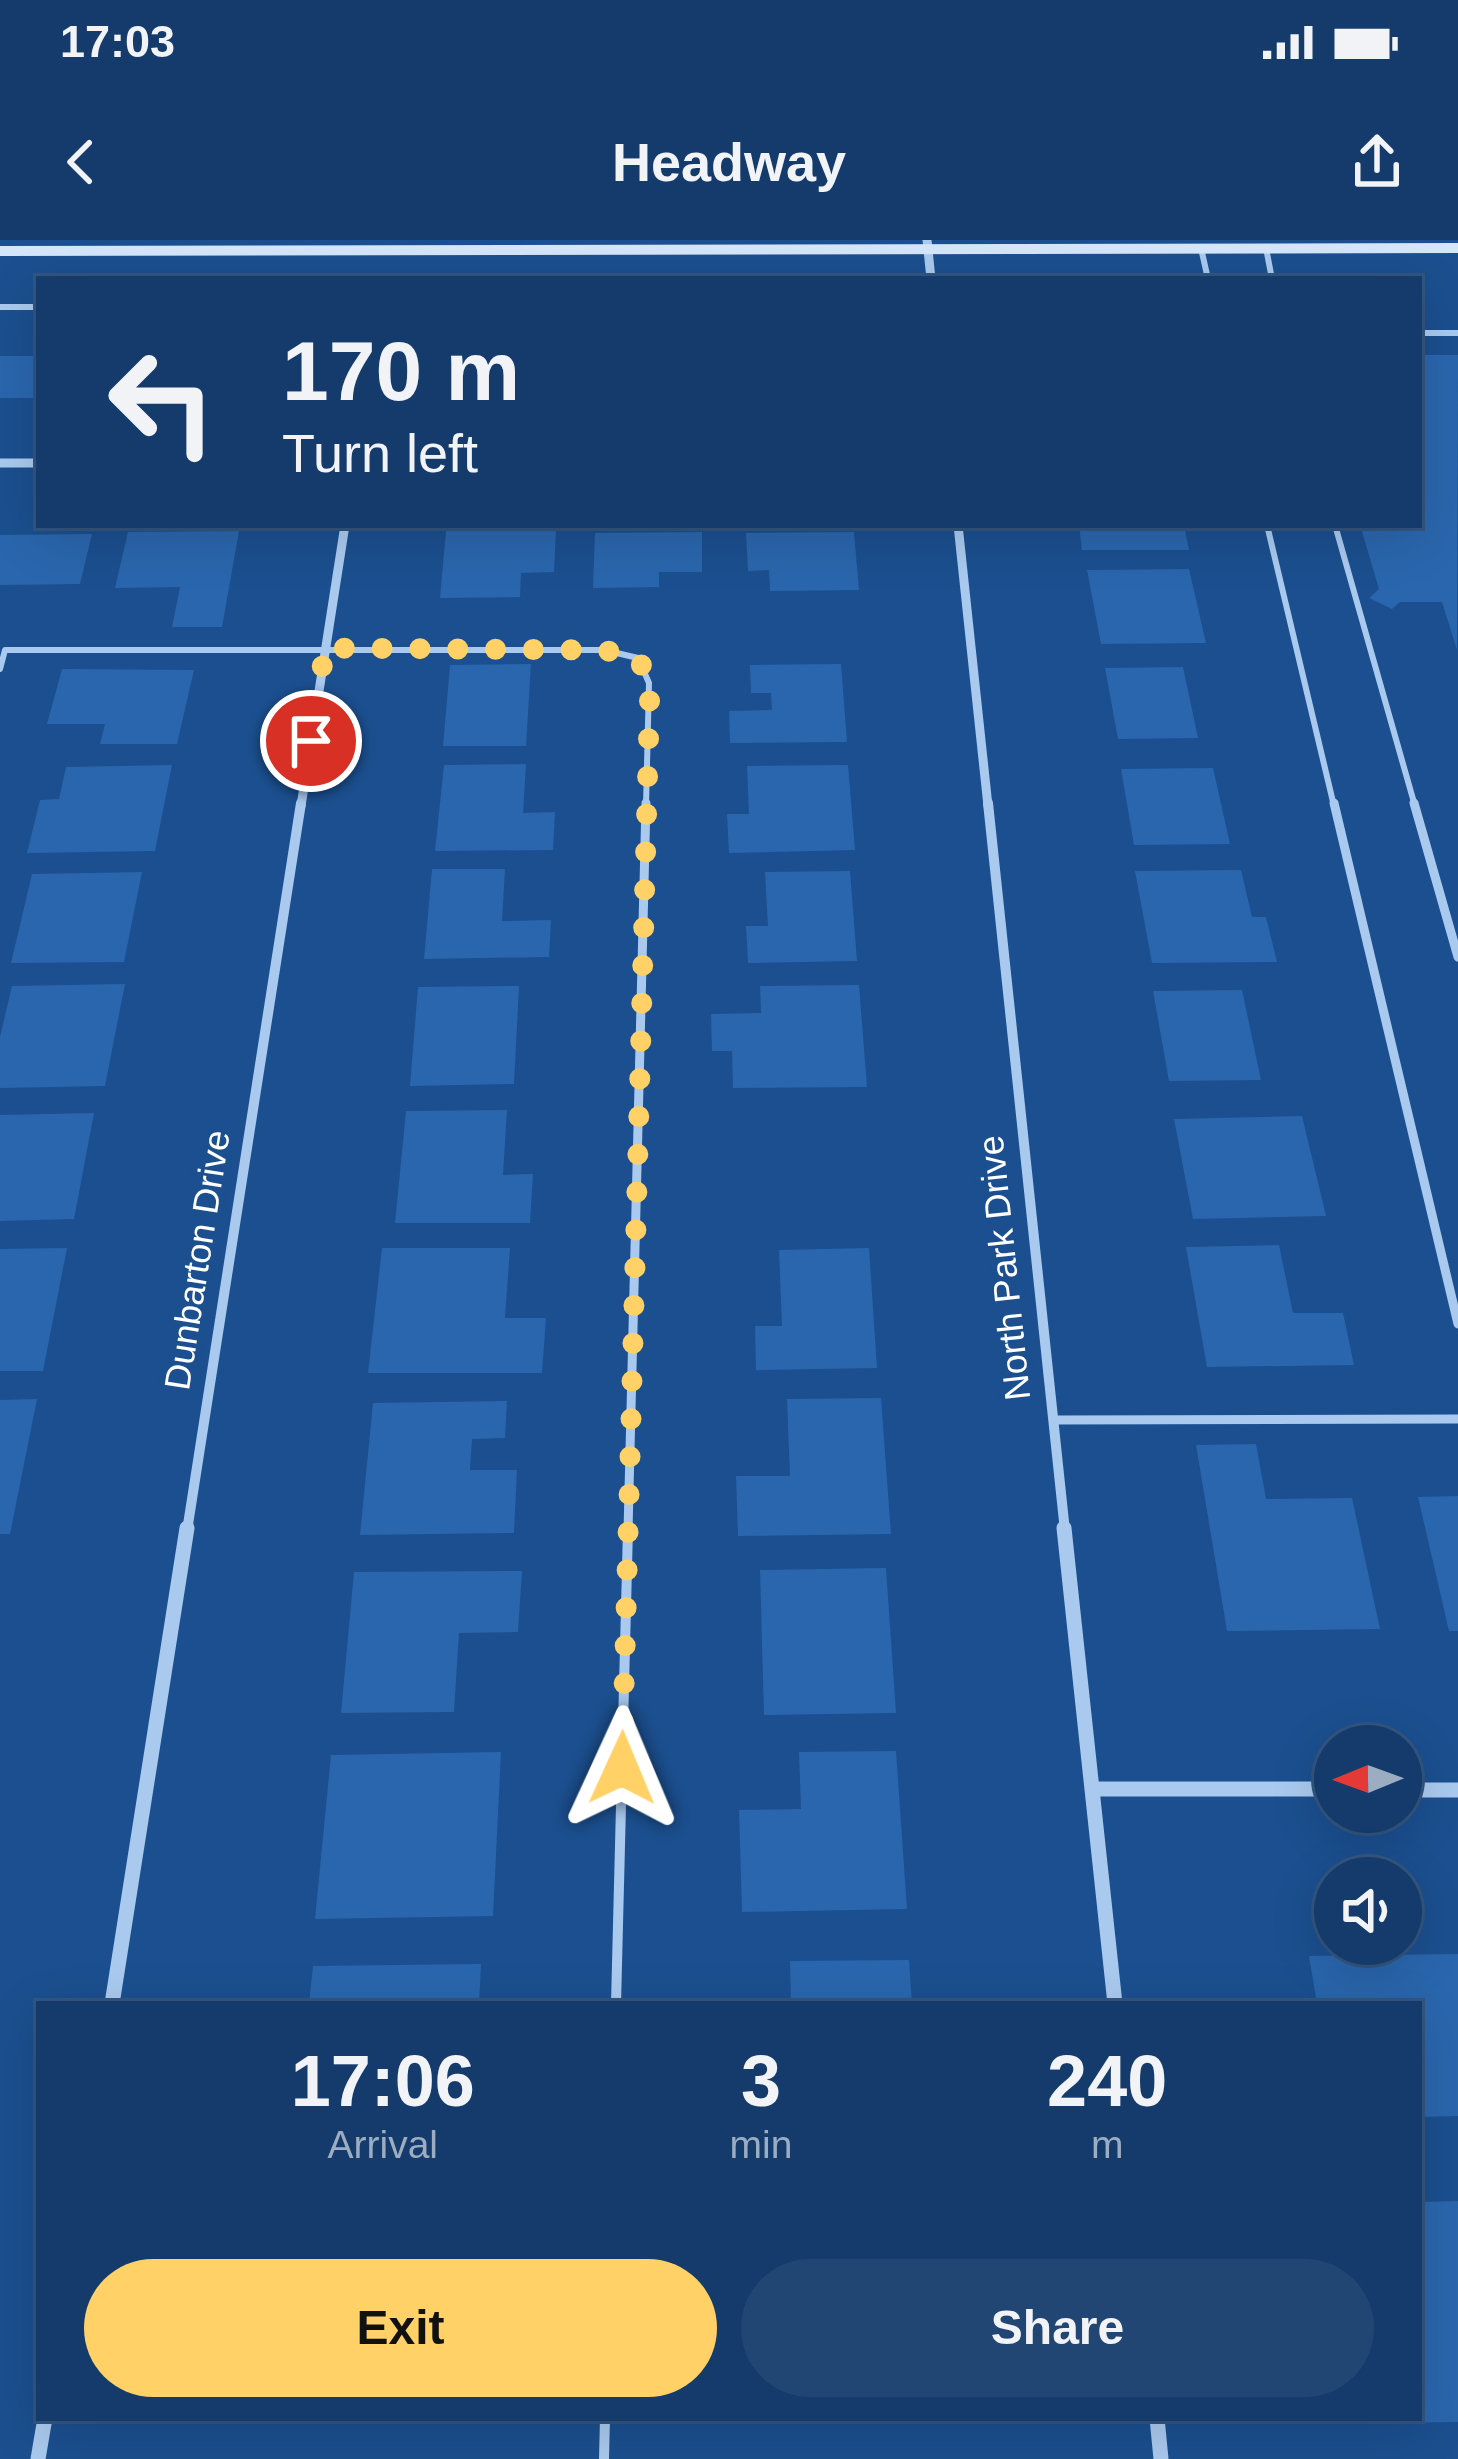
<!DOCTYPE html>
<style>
:root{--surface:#143b6b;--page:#214673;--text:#f1f3f6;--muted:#9dadc1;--line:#33557e;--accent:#ffd166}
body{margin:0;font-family:Helvetica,sans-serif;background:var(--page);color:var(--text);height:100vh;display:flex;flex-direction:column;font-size:45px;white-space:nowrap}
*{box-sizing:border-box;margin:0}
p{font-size:39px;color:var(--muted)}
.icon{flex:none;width:66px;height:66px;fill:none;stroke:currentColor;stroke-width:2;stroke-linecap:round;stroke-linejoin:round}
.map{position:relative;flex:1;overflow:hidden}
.side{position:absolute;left:36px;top:1761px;width:1386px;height:420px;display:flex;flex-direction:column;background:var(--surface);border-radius:0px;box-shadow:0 12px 48px #0002,0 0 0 3px var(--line)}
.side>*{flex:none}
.top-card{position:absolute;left:36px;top:36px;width:1386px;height:252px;border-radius:0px;box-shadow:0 12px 48px #0002,0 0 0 3px var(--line);background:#143b6b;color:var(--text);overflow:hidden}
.needle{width:78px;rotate:269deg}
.controls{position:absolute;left:1314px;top:1485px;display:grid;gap:24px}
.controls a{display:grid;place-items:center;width:108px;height:108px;border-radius:50%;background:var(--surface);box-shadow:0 12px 48px #0002,0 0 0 3px var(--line);font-size:60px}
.pin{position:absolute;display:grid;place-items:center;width:102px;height:102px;color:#fff;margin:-51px;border:6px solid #fff;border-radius:50%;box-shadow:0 3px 12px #0007}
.me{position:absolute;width:132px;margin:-66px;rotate:1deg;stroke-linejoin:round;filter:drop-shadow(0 0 9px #0008)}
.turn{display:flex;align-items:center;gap:42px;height:252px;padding:0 48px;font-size:54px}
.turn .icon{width:156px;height:156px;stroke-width:2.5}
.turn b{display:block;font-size:84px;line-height:102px}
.eta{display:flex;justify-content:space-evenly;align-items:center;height:204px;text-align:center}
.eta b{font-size:72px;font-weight:700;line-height:84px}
.cta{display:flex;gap:24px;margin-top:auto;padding:24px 48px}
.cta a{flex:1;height:138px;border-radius:72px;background:var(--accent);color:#111;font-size:48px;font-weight:700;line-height:138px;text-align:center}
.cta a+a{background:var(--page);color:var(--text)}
.status{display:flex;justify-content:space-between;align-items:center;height:84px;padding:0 60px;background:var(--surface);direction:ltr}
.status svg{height:33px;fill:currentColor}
header{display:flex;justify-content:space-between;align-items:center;height:156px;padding:0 48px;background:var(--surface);font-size:54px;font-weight:700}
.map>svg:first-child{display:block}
.building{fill:#2a66ad}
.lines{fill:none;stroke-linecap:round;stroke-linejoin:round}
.lane-far2{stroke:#a9c9ee;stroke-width:6}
.lane-far1{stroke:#a9c9ee;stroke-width:9}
.lane{stroke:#a9c9ee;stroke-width:10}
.street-far2{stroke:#a9c9ee;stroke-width:9}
.street-far1{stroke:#a9c9ee;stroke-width:10}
.street{stroke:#a9c9ee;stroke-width:15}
.secondary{fill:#d6e6fa;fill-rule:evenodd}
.route{stroke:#ffd166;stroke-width:21;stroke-dasharray:0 37.8}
.labels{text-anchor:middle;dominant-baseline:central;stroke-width:12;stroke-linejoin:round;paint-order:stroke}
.street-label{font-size:36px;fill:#fff;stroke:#1b4f8f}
</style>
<div class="status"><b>17:03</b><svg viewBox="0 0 49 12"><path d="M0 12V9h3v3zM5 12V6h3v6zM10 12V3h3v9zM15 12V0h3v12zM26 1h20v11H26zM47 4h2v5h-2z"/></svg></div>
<header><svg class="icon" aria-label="back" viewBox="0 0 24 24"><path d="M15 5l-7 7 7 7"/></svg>Headway<svg class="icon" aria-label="share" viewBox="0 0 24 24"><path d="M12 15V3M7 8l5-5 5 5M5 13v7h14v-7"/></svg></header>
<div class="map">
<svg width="1458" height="2219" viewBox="0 0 1458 2219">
<rect width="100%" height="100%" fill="#1b4f8f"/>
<path class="building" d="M1419,115H1458L1457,410L1442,362H1400L1392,369L1369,358L1379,349L1360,285H1419Z
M0,116H39V158H0Z
M1079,285H1184L1189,310H1082Z
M556,290L554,332L521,333L520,357L440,358L446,291Z
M239,291L222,387H172L180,347L115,348L128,292Z
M702,292V332H659V347L593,348L595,293Z
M854,292L859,350L770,351L769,330L748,331L746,293Z
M92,294L80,344L0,345V295Z
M1189,329L1206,403L1101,404L1087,330Z
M531,424L526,506H443L450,425Z
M841,424L847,502L730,503L729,471L772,470L771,453H751L750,425Z
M1183,427L1198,498L1118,499L1105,428Z
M62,429L194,430L177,504H100L105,484H47Z
M526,524L523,573L555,572L553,610L435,611L444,525Z
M172,525L155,611L27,613L40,560L59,559L66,527Z
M848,525L855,610L729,613L727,574H749L747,526Z
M1213,528L1230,604L1134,605L1121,529Z
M432,629H505L502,681L551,680L549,717L424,719Z
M1241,630L1252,677H1266L1277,722L1152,723L1135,631Z
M850,631L857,721L748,723L746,686H768L765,632Z
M142,632L124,722L11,723L32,634Z
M125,744L105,846L0,848V797L12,746Z
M859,745L867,847L733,848L732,811H712L711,774L761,773L760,746Z
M519,746L514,844L410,846L418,747Z
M1242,750L1261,840L1169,841L1153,751Z
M507,870L503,935L533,934L530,983H395L406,871Z
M94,873L74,979L0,981V875Z
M1302,876L1326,976L1193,979L1174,879Z
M1279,1005L1293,1073H1343L1354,1125L1207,1127L1186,1007Z
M67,1008L43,1131H0V1009Z
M382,1008H510L505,1078H546L542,1133H368Z
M869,1008L877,1128L756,1130L755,1086H782L779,1010Z
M881,1158L891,1294L738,1296L736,1236H790L787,1159Z
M37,1159L10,1294H0V1160Z
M507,1161L505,1198L472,1199L470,1230H517L514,1293L360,1295L373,1163Z
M1256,1204L1266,1259L1352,1258L1380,1389L1227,1391L1196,1205Z
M1458,1256V1391H1449L1418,1257Z
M886,1328L896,1473L764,1475L760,1330Z
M522,1331L518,1392L459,1393L454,1472L341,1473L354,1332Z
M896,1511L907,1669L742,1672L739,1570L801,1569L799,1512Z
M501,1512L493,1676L315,1679L331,1515Z
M1458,1714V1876L1419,1877V1764H1317L1309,1716Z
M909,1720L912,1764H791L790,1721Z
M481,1724L479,1764H309L313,1726Z
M1458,1961V2182L1382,2183L1381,2178H1419V1962Z"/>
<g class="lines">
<path class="lane-far2" d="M1201,8L1208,39
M1266,8L1272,39
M0,67H39
M1419,93H1458
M1267,285L1334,566
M1335,285L1415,566
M0,429L5,410H604L638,418L649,443L646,566"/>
<path class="lane-far1" d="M1334,563L1458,1084
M1414,563L1458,717
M1054,1180L1458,1179
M628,1291L646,563"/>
<path class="lane" d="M616,1764L628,1288
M604,2219L605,2178"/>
<path class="street-far2" d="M927,0L931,39
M0,223H39
M958,285L988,566
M301,566L345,285"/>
<path class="street-far1" d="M988,563L1065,1291
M187,1291L301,563"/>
<path class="street" d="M1064,1288L1115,1764
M1092,1549H1335
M1401,1550H1458
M112,1764L187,1288
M1157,2178L1161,2219
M38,2219L45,2178"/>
<path class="secondary" d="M1458,3V13L0,16V6Z"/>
</g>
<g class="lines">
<path class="route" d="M311,501L325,408L604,410L638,418L650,443L622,1528"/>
</g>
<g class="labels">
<g class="street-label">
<text transform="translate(197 1020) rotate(-81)">Dunbarton Drive</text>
<text transform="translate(1004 1028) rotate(-96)">North Park Drive</text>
</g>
</g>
</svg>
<div class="controls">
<a><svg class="needle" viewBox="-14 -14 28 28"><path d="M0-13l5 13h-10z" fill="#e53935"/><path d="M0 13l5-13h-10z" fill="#9dadc1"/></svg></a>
<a><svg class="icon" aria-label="sound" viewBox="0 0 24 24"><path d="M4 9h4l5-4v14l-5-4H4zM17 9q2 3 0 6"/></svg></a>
</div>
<div class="pin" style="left:311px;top:501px;background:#d93025"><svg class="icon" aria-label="arrive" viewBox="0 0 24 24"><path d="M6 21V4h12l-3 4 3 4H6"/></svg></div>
<svg class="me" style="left:622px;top:1528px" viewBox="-20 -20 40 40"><path d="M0-17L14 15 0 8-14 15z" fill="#ffd166" stroke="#fff" stroke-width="4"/></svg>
<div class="top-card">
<div class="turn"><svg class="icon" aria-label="left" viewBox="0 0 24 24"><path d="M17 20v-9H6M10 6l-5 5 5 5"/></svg><div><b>170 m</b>Turn left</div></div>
</div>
<section class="side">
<div class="eta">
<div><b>17:06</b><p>Arrival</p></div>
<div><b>3</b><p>min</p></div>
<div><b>240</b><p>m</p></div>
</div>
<div class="cta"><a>Exit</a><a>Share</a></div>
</section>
</div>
